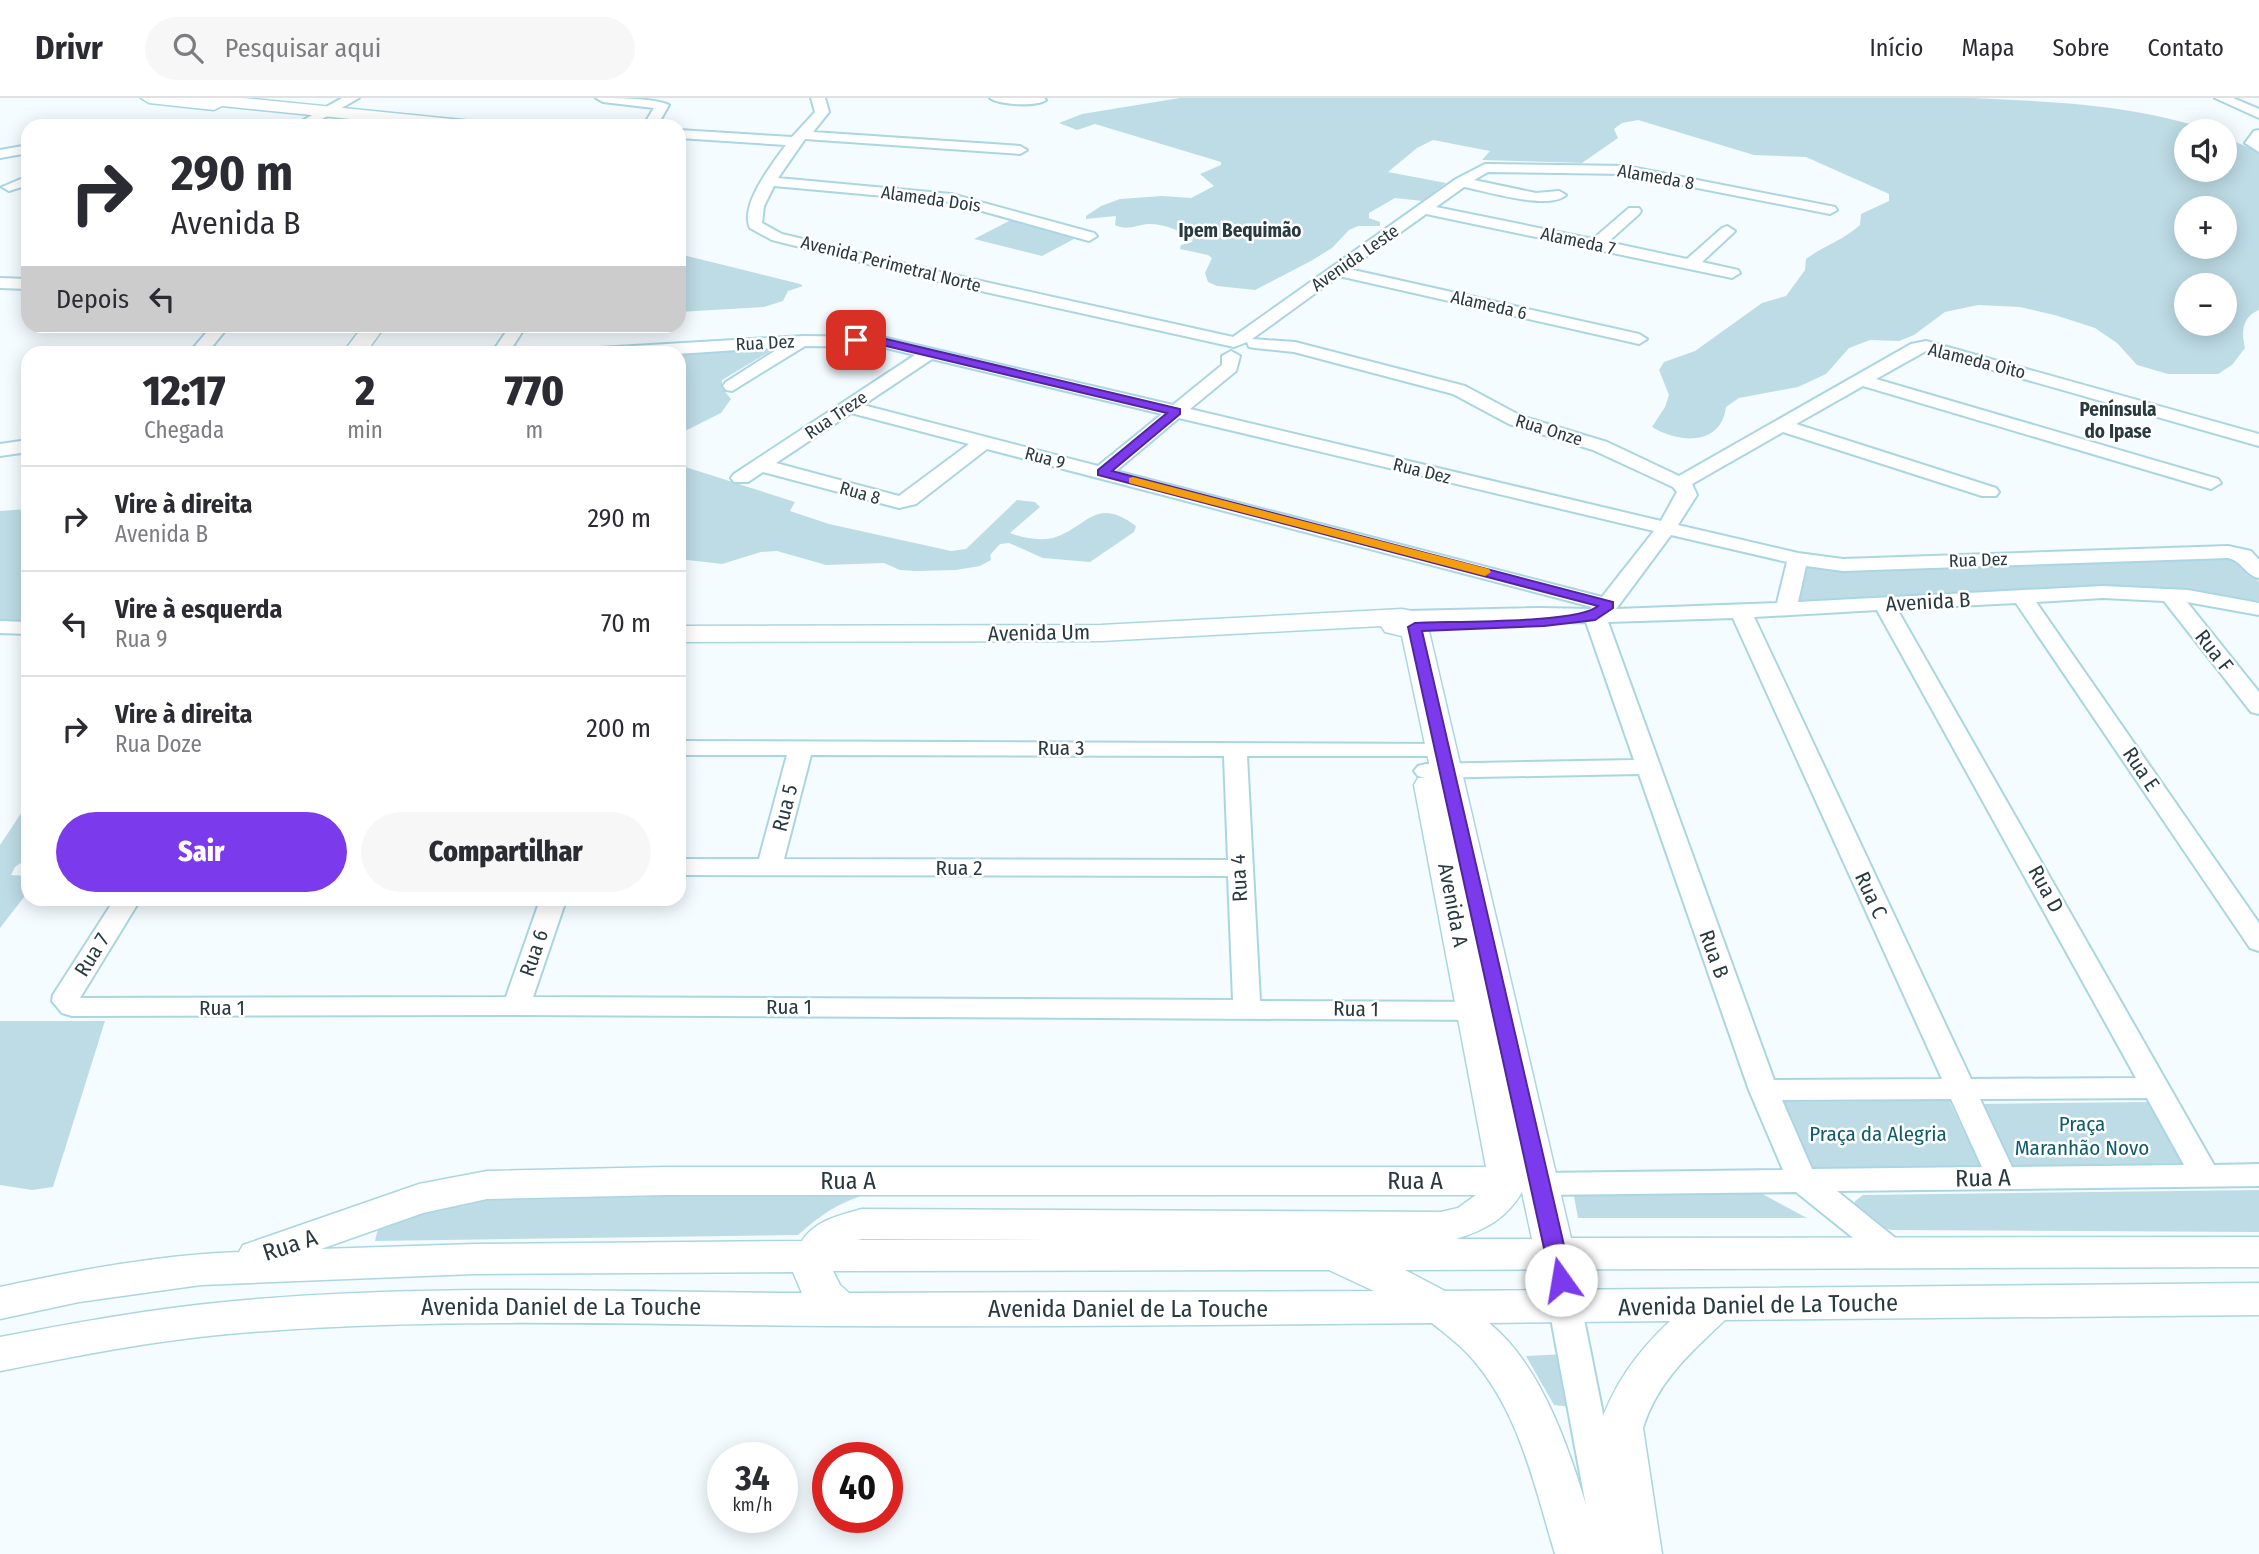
<!DOCTYPE html>
<html lang="pt">
<meta charset="utf-8">
<style>
:root{--surface:#fff;--page:#f7f7f7;--text:#2b2b33;--muted:#7c7c81;--line:#e1e1e2;--accent:#7c3aed}
body{margin:0;font-family:"Fira Sans Condensed",sans-serif;background:var(--page);color:var(--text);height:100vh;display:flex;flex-direction:column;font-size:26px;white-space:nowrap}
*{box-sizing:border-box;margin:0}
p{font-size:23px;color:var(--muted)}
.icon{flex:none;width:38px;height:38px;fill:none;stroke:currentColor;stroke-width:2;stroke-linecap:round;stroke-linejoin:round}
.map{position:relative;flex:1;overflow:hidden}
.panel{position:absolute;left:21px;top:248px;width:665px;height:560px;display:flex;flex-direction:column;background:var(--surface);border-radius:21px;box-shadow:0 4px 18px #0003}
.panel>*{flex:none}
.top-card{position:absolute;left:21px;top:21px;width:665px;height:214px;border-radius:21px;box-shadow:0 4px 18px #0003;background:#fff;color:var(--text);overflow:hidden}
.buttons{position:absolute;left:2174px;top:21px;display:grid;gap:14px}
.buttons a{display:grid;place-items:center;width:63px;height:63px;border-radius:50%;background:var(--surface);box-shadow:0 4px 18px #0003;font-size:35px}
.speed{position:absolute;left:707px;top:1344px;display:flex;gap:14px;font-size:35px;font-weight:700;text-align:center}
.speed>*{display:grid;place-content:center;width:91px;height:91px;border-radius:50%;background:var(--surface);box-shadow:0 4px 18px #0003;line-height:1}
.speed small{font-size:18px;font-weight:400}
.speed .limit{border:10px solid #d22;background:#fff;color:#111}
.pin{position:absolute;display:grid;place-items:center;width:60px;height:60px;color:#fff;margin:-30px;border-radius:14px;box-shadow:0 4px 10px #0006}
.me{position:absolute;width:77px;margin:-38px;rotate:347deg;stroke-linejoin:round;filter:drop-shadow(0 0 5px #0008)}
.turn{display:flex;align-items:center;gap:24px;height:147px;padding:0 35px;font-size:32px}
.turn .icon{width:91px;height:91px;stroke-width:2.5}
.turn b{display:block;font-size:49px;line-height:60px}
.then{display:flex;align-items:center;height:66px;padding:0 35px;background:#0003;gap:14px;font-size:26px}
.eta{display:flex;justify-content:space-evenly;align-items:center;height:119px;text-align:center}
.eta b{font-size:42px;font-weight:800;line-height:49px}
.cta{display:flex;gap:14px;margin-top:auto;padding:14px 35px}
.cta a{flex:1;height:80px;border-radius:42px;background:var(--accent);color:#fff;font-size:28px;font-weight:800;line-height:80px;text-align:center}
.cta a+a{background:var(--page);color:var(--text)}
ul{padding:0;list-style:none}
li{display:flex;align-items:center;gap:21px;height:105px;padding:0 35px;border-top:2px solid var(--line)}
li div{flex:1}
li b{display:block;font-size:26px}
li em{font-style:normal}
header{display:flex;align-items:center;gap:42px;box-sizing:border-box;height:98px;padding:0 35px;background:var(--surface);border-bottom:2px solid var(--line)}
header strong{font-size:33px}
nav{display:flex;gap:38px;margin-inline-start:auto;font-size:24px}
.search{width:490px;height:63px;background:var(--page);display:flex;align-items:center;gap:18px;box-sizing:border-box;padding:0 24px;border-radius:38px;color:var(--muted);font-size:26px}
.map>svg:first-child{display:block}
.green{fill:#bedce6;fill-rule:evenodd}
.lines{fill:none;stroke-linecap:round;stroke-linejoin:round}
.minor-casing{stroke:#aad6e3;stroke-width:4}
.major-casing{stroke:#aad6e3;stroke-width:3}
.minor{fill:#fff;fill-rule:evenodd}
.major{fill:#fff;fill-rule:evenodd}
.route{fill:#7c3aed;stroke:#51269a;stroke-width:2}
.slow{fill:#f59e0b}
.labels{text-anchor:middle;dominant-baseline:central;stroke-width:5;stroke-linejoin:round;paint-order:stroke}
.far-street-label{font-size:18px;fill:#283a3f;stroke:#fff}
.far-neighbourhood-label{font-size:19px;font-weight:bold;fill:#283a3f;stroke:#fff}
.street-label{font-size:21px;fill:#283a3f;stroke:#fff}
.park-label{font-size:21px;fill:#0e5b6c;stroke:#fff}
.near-street-label{font-size:24px;fill:#283a3f;stroke:#fff}
</style>
<header>
<strong>Drivr</strong>
<div class="search"><svg class="icon" aria-label="search" viewBox="0 0 24 24"><circle cx="10" cy="10" r="6"/><path d="M15 15l6 6"/></svg>Pesquisar aqui</div>
<nav><a>Início</a><a>Mapa</a><a>Sobre</a><a>Contato</a></nav>
</header>
<div class="map">
<svg width="2259" height="1456" viewBox="0 0 2259 1456">
<rect width="100%" height="100%" fill="#f4fcff"/>
<path class="green" d="M1180,0H1972C2058,4 2131,6 2213,33H2186V72H2224V39L2259,54V212C2242,219 2241,234 2245,250L2232,267L2218,276H2168L2137,267L2117,245L2095,230L2058,218L2020,209L1978,207L1945,214L1914,237L1899,243L1870,242L1849,250L1826,276L1798,289L1739,300L1726,309C1721,349 1678,345 1652,329L1665,309L1669,297L1659,272L1664,264L1695,253L1762,205L1786,198L1805,172L1806,161C1823,148 1844,142 1860,127L1861,116L1889,103V96L1806,59L1754,57L1638,22L1622,25L1614,31L1618,40L1582,65L1482,62L1490,53L1433,42L1417,50L1388,74L1446,85L1423,103L1395,100L1369,115V120L1380,124V128H1358L1349,132L1332,150L1311,163L1255,192L1217,188L1208,184L1205,175L1212,160L1208,157L1180,151L1181,147L1192,144L1193,140C1180,133 1165,126 1149,126C1136,127 1127,133 1115,127L1116,118L1086,121V118L1101,108L1120,101L1162,98L1191,100L1214,88L1200,76L1221,67V64L1095,26L1077,32L1059,25L1082,16ZM2186,110H2224V149H2186ZM2186,187H2224V226H2186Z
M1013,121L1061,133L1074,141L1042,158L974,141Z
M679,156L800,186L803,188L788,193L783,203L764,209L679,214Z
M774,251L722,282V290L731,301L721,315L679,336V256H675Z
M679,367L795,404L790,413L829,426L951,453L966,451L1017,402L1035,404L1040,409L1010,435C1023,440 1039,443 1053,440C1087,430 1095,397 1136,428L1134,434L1090,464L1043,460L1009,445L1000,446L990,457L991,462L980,468L956,472L916,473L900,472L884,465L826,467L777,453L761,454L722,466L679,461Z
M28,411V522H0V413Z
M2240,457L2259,484V503L2140,488L1798,504L1805,468L1857,474Z
M28,705V760L15,769L11,777L28,778V794L0,830V747Z
M0,923H105L53,1089L32,1092L0,1087Z
M1949,1002L1980,1068L1805,1071L1779,1004Z
M2148,1004L2187,1070L2012,1073L1978,1006Z
M1755,1092L1807,1120H1578L1573,1093Z
M2259,1092V1134L1891,1132L1871,1125L1854,1109L1855,1103L1863,1097Z
M877,1093C842,1103 825,1113 798,1137L375,1143L378,1130L388,1117L486,1099Z
M1565,1256L1570,1309L1554,1307L1526,1258Z"/>
<g class="lines">
<g class="minor-casing">
<path id="minor" d="M342,0H359L310,28H293Z
M596,0C614,0 655,0 669,7L657,28H643L654,10L603,4Z
M811,0H825L829,14L813,34L1020,48L1027,52L1020,56L805,41L778,80L951,96L1094,135L1097,138L1089,143L950,104L774,88L764,108L762,125L782,136L936,173L1233,239L1456,81L1485,66L1626,68L1835,109L1837,112L1830,116L1626,76L1488,74L1474,82L1536,95L1559,93L1566,97C1549,113 1486,93 1464,89L1436,109L1593,141L1629,110H1639L1641,113L1639,116L1608,144L1687,161L1722,130L1727,128L1735,133L1732,136L1702,164L1738,172L1740,175L1732,180L1426,116L1349,171L1639,236L1647,241L1639,246L1339,178L1252,241L1295,244L1465,288L1521,318L1607,344L1679,378L1911,246L1926,243L2259,336V348L1926,253L1876,281L2218,381L2221,385L2211,391L2204,389L1863,288L1796,326L1996,390L1999,394L1996,398H1982L1783,334L1692,386L1697,397L1678,427L1798,455L1843,461L2228,448L2251,453L2259,462V480C2245,477 2242,463 2228,460L1843,473L1806,468L1798,504L2103,488L2188,492L2259,505V517L2187,504L2259,594V616L2251,614L2164,503L2103,500L2036,504L2259,825V853L2250,850L2016,505L1897,511L2214,1067L2259,1066V1088L1837,1093L1904,1147L1909,1155L1904,1163L1893,1167L1882,1163L1796,1094L1540,1097L1529,1094L1525,1086L1529,1078L1540,1075L1783,1072L1749,992L1639,676L1426,680L1418,678L1414,673L1418,668L1426,666L1634,662L1586,524L1406,525L1399,523L1395,519L1399,515L1406,513L1540,510L1590,511L1592,509L987,351L916,406L899,410L763,374L748,384H734L731,380L734,376L915,257L882,249L805,248L732,293L726,292L723,288L726,284L781,249L677,256H574L582,251L803,238L882,239L1173,307L1222,267V258L1231,253L1240,258L1236,273L1190,311L1661,423L1677,394L1673,389L1593,352L1509,326L1453,296L1294,254L1255,250L1249,249L1247,244L1234,249L936,183L772,142L750,130C739,107 773,65 786,47L679,40V32L792,39L815,14ZM932,261L1162,316L1098,368L863,307ZM851,315L969,346L899,398L776,365ZM1179,320L1654,433L1602,499L1116,373ZM1671,437L1787,464L1777,505L1616,511ZM1877,512L2136,980L1971,981L1754,519ZM1733,520L1942,981L1774,982L1608,524ZM2147,1000L2184,1067L2012,1069L1980,1001ZM1951,1001L1982,1069L1812,1071L1782,1002Z
M990,0H1044L1046,2C1036,9 1000,7 990,0Z
M2215,0H2233L2259,11V20Z
M2259,32V54L2245,45L2254,33Z
M28,47V55L0,60V52Z
M28,78V87L9,93L2,89Z
M0,180L28,181V191L0,190Z
M212,228H229L206,256H188Z
M510,228H526L508,256H491Z
M344,250L419,251L427,256L335,255Z
M28,342V354L0,358V346Z
M0,523L28,524V536L0,535Z
M679,643L1450,646L1454,651L1450,656L1442,658H1247L1260,903L1490,904L1500,906L1504,913L1500,920L1490,922L516,917L72,918L62,915L52,903L53,897L114,802H140L80,900L506,899L540,802H566L533,899L1233,902L1228,778L679,777V761H759L787,657H679ZM811,657L1224,658L1228,762L784,761Z
M1555,1144L1566,1148L1571,1156L1631,1456H1595L1539,1156L1544,1148Z"/>
</g>
<g class="major-casing">
<path id="major" d="M141,0H243L472,23L481,28H420L222,8L214,12L149,5Z
M363,228H385L365,256H342Z
M1402,511L1422,515L1430,526L1428,529L1571,1140L2259,1139V1169L1405,1172L1445,1193L2259,1185V1217L1725,1222C1691,1254 1657,1284 1643,1330L1662,1456H1616L1599,1330C1613,1287 1637,1254 1670,1223L1489,1225C1552,1276 1578,1382 1601,1456H1555C1534,1386 1518,1307 1465,1253C1455,1243 1443,1234 1432,1225C1235,1227 1037,1229 840,1228C636,1227 432,1218 228,1236C151,1243 76,1258 0,1273V1239C75,1225 149,1211 225,1204C417,1185 609,1194 802,1195L793,1174L474,1176L201,1187L79,1204L0,1221V1189C79,1172 158,1157 239,1154L243,1147L419,1086L487,1073L666,1069H1486L1414,687L1418,680L1432,679L1402,538L1385,534L1381,528L1101,543L679,544V528L1101,527ZM1522,1094L1532,1141H1456C1485,1132 1506,1121 1522,1094ZM666,1097H1476L1458,1110L1441,1114L862,1111C841,1117 815,1122 802,1143L474,1146L321,1151L423,1115L487,1101ZM862,1141L1046,1142H857ZM1329,1172L1374,1193L849,1195L840,1187L833,1173Z"/>
</g>
<use href="#minor" class="minor"/>
<use href="#major" class="major"/>
</g>
<path class="route" d="M856,238L882,240L1180,311V316L1112,373L1613,504V510L1595,522L1544,528L1422,533L1572,1182L1569,1188L1561,1190L1554,1188L1551,1182L1408,529L1415,525C1448,523 1578,526 1598,508L1098,377V372L1167,315L882,247L852,244V239Z"/>
<path class="slow" d="M1133,379L1489,471L1491,474L1485,478L1129,385V380Z"/>
<g class="labels">
<g class="far-street-label">
<text transform="translate(1656 79) rotate(10)">Alameda 8</text>
<text transform="translate(931 101) rotate(8)">Alameda Dois</text>
<text transform="translate(1578 143) rotate(12)">Alameda 7</text>
<text transform="translate(1355 160) rotate(-35)">Avenida Leste</text>
<text transform="translate(891 166) rotate(14)">Avenida Perimetral Norte</text>
<text transform="translate(1489 207) rotate(13)">Alameda 6</text>
<text transform="translate(765 245) rotate(-3)">Rua Dez</text>
<text transform="translate(1977 263) rotate(14)">Alameda Oito</text>
<text transform="translate(836 317) rotate(-34)">Rua Treze</text>
<text transform="translate(1549 332) rotate(17)">Rua Onze</text>
<text transform="translate(1045 360) rotate(15)">Rua 9</text>
<text transform="translate(1422 373) rotate(14)">Rua Dez</text>
<text transform="translate(860 395) rotate(16)">Rua 8</text>
<text transform="translate(1978 462) rotate(-2)">Rua Dez</text>
</g>
<g class="far-neighbourhood-label">
<text x="1240" y="132">Ipem Bequimão</text>
<text x="2118" y="311">Península<tspan x="2118" dy="22">do Ipase</tspan></text>
</g>
<g class="street-label">
<text transform="translate(1928 504) rotate(-3)">Avenida B</text>
<text transform="translate(1039 535) rotate(-1)">Avenida Um</text>
<text transform="translate(2214 553) rotate(52)">Rua F</text>
<text x="1061" y="650">Rua 3</text>
<text transform="translate(2141 671) rotate(56)">Rua E</text>
<text transform="translate(785 710) rotate(-76)">Rua 5</text>
<text x="959" y="770">Rua 2</text>
<text transform="translate(1239 780) rotate(-93)">Rua 4</text>
<text transform="translate(2046 791) rotate(61)">Rua D</text>
<text transform="translate(1871 797) rotate(65)">Rua C</text>
<text transform="translate(1453 807) rotate(79)">Avenida A</text>
<text transform="translate(534 855) rotate(-71)">Rua 6</text>
<text transform="translate(1714 856) rotate(70)">Rua B</text>
<text transform="translate(92 857) rotate(-58)">Rua 7</text>
<text x="789" y="909">Rua 1</text>
<text x="222" y="910">Rua 1</text>
<text transform="translate(1356 911) rotate(1)">Rua 1</text>
</g>
<g class="park-label">
<text x="2082" y="1026">Praça<tspan x="2082" dy="24">Maranhão Novo</tspan></text>
<text x="1878" y="1036">Praça da Alegria</text>
</g>
<g class="near-street-label">
<text transform="translate(1983 1080) rotate(-1)">Rua A</text>
<text x="848" y="1083">Rua A</text>
<text x="1415" y="1083">Rua A</text>
<text transform="translate(290 1147) rotate(-18)">Rua A</text>
<text transform="translate(1758 1207) rotate(-1)">Avenida Daniel de La Touche</text>
<text x="561" y="1209">Avenida Daniel de La Touche</text>
<text x="1128" y="1211">Avenida Daniel de La Touche</text>
</g>
</g>
</svg>
<div class="buttons">
<a><svg class="icon" aria-label="sound" viewBox="0 0 24 24"><path d="M4 9h4l5-4v14l-5-4H4zM17 9q2 3 0 6"/></svg></a>
<a>+</a>
<a>−</a>
</div>
<div class="speed"><div>34<small>km/h</small></div><div class="limit">40</div></div>
<div class="pin" style="left:856px;top:242px;background:#d93025"><svg class="icon" aria-label="arrive" viewBox="0 0 24 24"><path d="M6 21V4h12l-3 4 3 4H6"/></svg></div>
<svg class="me" style="left:1561px;top:1182px" viewBox="-20 -20 40 40"><circle r="19" fill="#fff"/><path d="M0-13L10 11 0 6-10 11z" fill="#7c3aed"/></svg>
<div class="top-card">
<div class="turn"><svg class="icon" aria-label="right" viewBox="0 0 24 24"><path d="M7 20v-9h11M14 6l5 5-5 5"/></svg><div><b>290 m</b>Avenida B</div></div>
<div class="then">Depois<svg class="icon" aria-label="left" viewBox="0 0 24 24"><path d="M17 20v-9H6M10 6l-5 5 5 5"/></svg></div>
</div>
<section class="panel">
<div class="eta">
<div><b>12:17</b><p>Chegada</p></div>
<div><b>2</b><p>min</p></div>
<div><b>770</b><p>m</p></div>
</div>
<ul>
<li><svg class="icon" aria-label="right" viewBox="0 0 24 24"><path d="M7 20v-9h11M14 6l5 5-5 5"/></svg><div><b>Vire à direita</b><p>Avenida B</p></div><em>290 m</em></li>
<li><svg class="icon" aria-label="left" viewBox="0 0 24 24"><path d="M17 20v-9H6M10 6l-5 5 5 5"/></svg><div><b>Vire à esquerda</b><p>Rua 9</p></div><em>70 m</em></li>
<li><svg class="icon" aria-label="right" viewBox="0 0 24 24"><path d="M7 20v-9h11M14 6l5 5-5 5"/></svg><div><b>Vire à direita</b><p>Rua Doze</p></div><em>200 m</em></li>
</ul>
<div class="cta"><a>Sair</a><a>Compartilhar</a></div>
</section>
</div>
